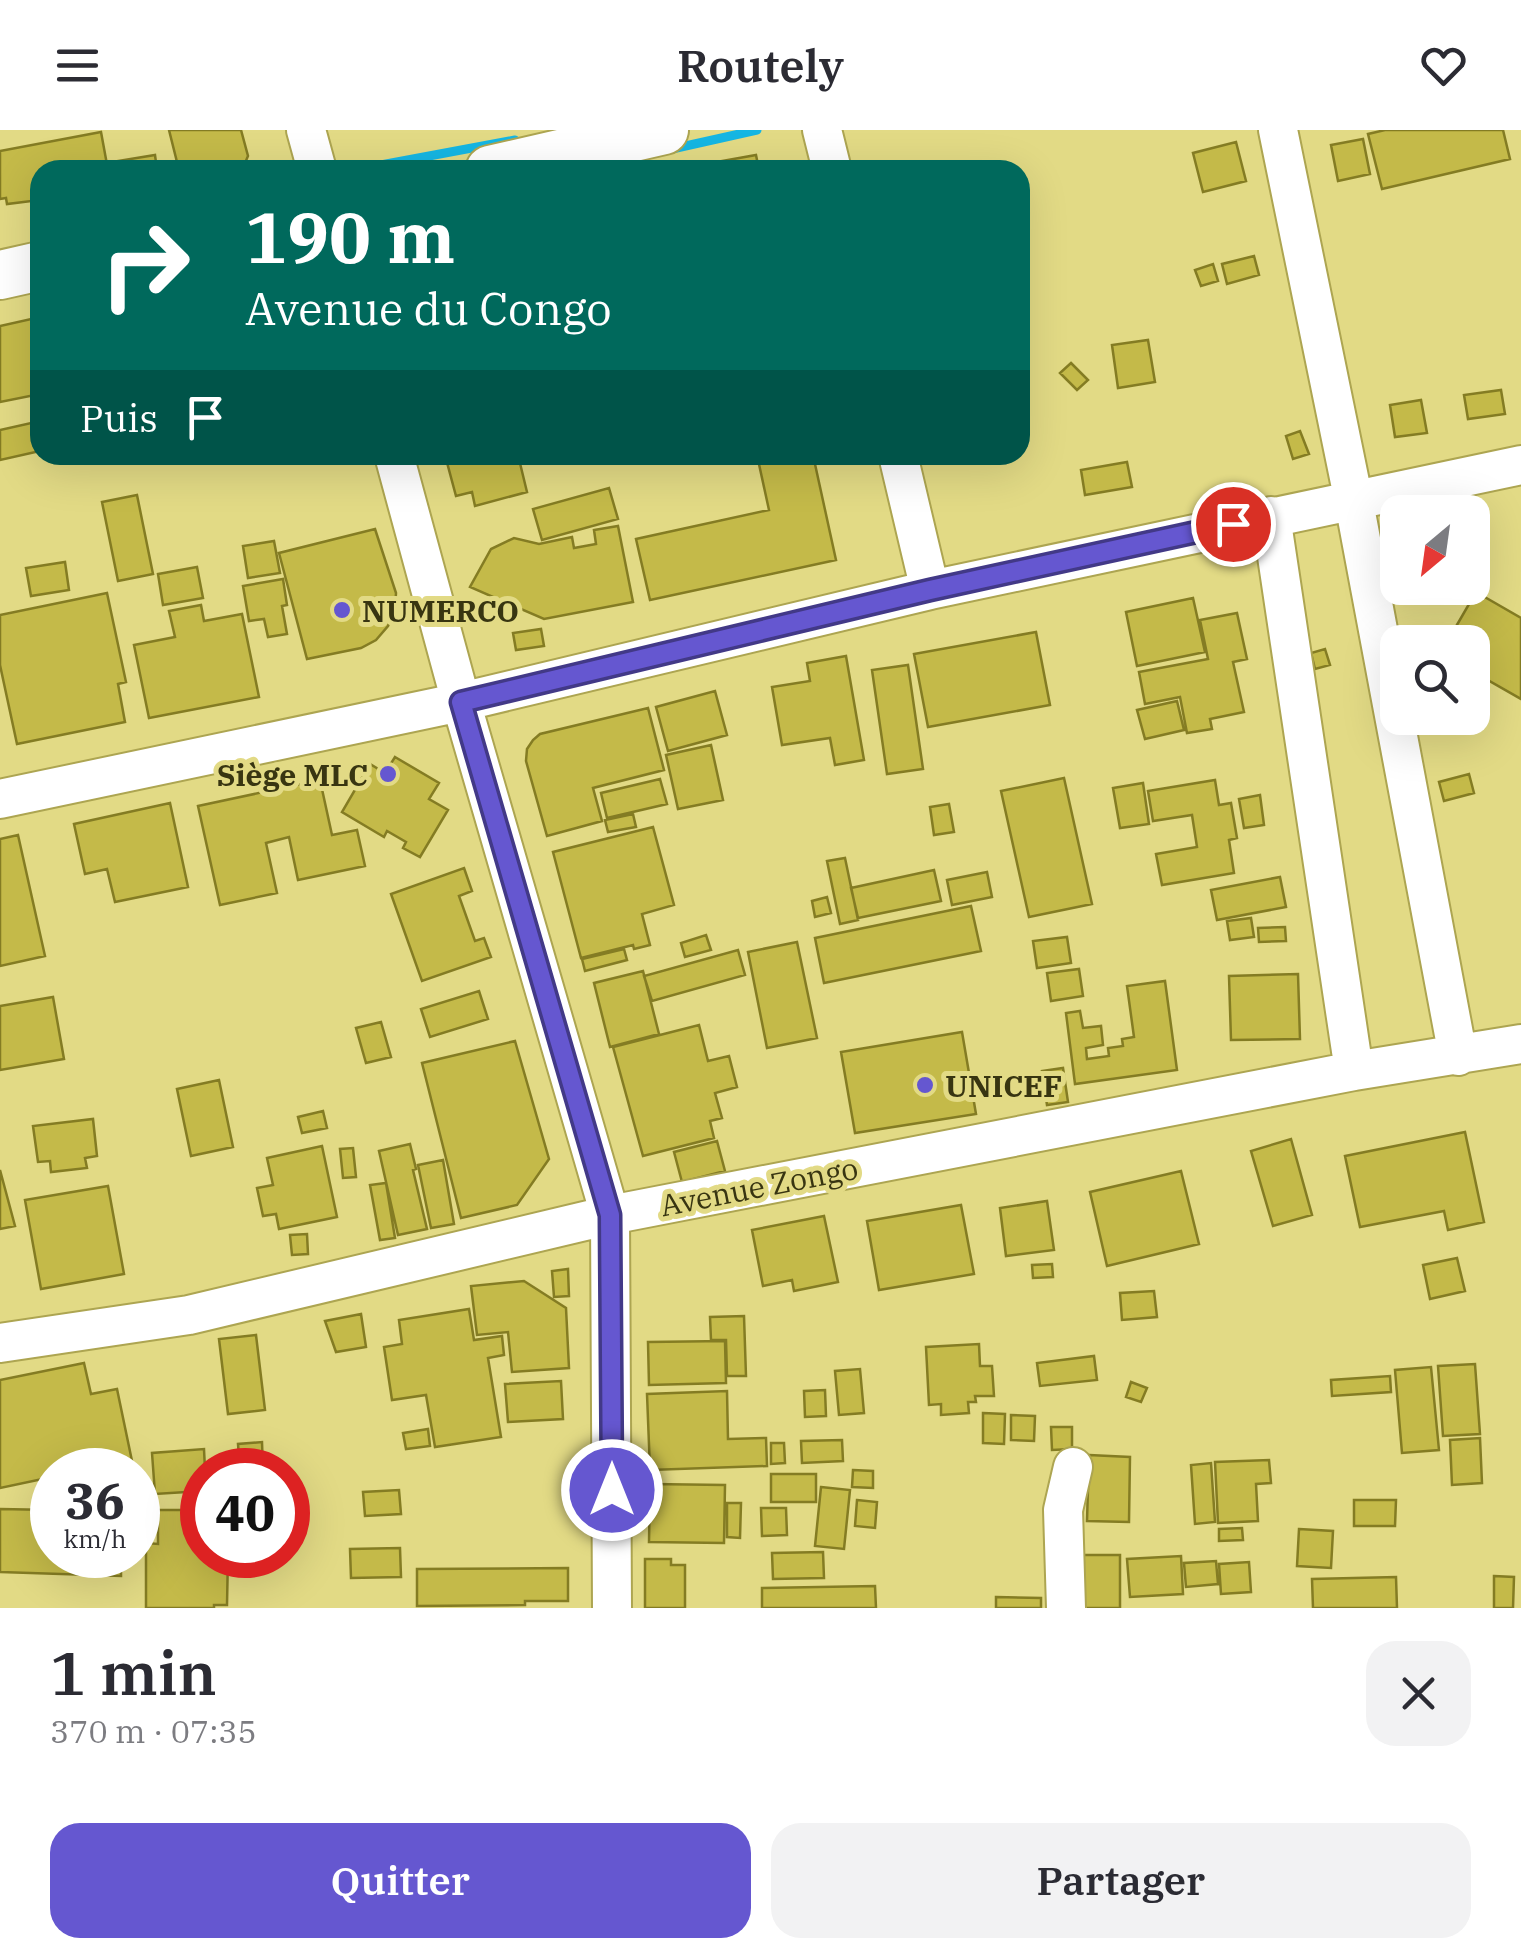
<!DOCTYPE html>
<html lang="fr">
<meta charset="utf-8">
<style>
:root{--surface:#fff;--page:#f2f2f3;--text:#2b2b33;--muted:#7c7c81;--accent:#6557d0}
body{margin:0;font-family:"IBM Plex Serif",serif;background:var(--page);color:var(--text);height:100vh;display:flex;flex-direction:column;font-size:38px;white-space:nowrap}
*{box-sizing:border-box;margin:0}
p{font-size:32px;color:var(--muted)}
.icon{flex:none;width:55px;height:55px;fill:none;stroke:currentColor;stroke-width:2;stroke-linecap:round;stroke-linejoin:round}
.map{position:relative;height:1478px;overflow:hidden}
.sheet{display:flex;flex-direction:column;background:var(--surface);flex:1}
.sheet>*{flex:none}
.top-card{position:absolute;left:30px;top:30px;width:1000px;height:305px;border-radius:30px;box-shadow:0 10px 40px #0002;background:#00695c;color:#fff;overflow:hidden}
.needle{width:65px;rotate:209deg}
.tools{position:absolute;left:1380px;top:365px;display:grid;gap:20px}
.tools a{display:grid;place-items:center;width:110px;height:110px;border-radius:20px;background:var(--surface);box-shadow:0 10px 40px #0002;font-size:50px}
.speed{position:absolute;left:30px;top:1318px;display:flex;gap:20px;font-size:50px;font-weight:700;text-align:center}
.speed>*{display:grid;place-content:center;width:130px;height:130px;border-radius:50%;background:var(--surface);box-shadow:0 10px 40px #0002;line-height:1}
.speed small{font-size:25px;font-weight:400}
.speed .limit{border:15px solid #d22;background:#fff;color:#111}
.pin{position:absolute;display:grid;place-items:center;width:85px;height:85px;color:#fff;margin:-42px;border:5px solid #fff;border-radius:50%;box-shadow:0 2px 10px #0007}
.me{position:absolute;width:110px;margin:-55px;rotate:0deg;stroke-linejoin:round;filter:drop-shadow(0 0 8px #0008)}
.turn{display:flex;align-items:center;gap:35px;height:210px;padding:0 50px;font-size:45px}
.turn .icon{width:130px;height:130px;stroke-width:2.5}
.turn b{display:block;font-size:70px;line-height:85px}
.then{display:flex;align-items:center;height:95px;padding:0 50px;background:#0003;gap:20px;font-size:38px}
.round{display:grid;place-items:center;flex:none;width:105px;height:105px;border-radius:30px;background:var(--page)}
.head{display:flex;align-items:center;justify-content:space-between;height:170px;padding:0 50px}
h1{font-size:60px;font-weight:600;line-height:75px}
.cta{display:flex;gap:20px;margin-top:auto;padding:20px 50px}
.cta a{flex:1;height:115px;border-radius:30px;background:var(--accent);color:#fff;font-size:40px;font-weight:600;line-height:115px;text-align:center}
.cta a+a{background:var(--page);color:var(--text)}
header{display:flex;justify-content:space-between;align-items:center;height:130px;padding:0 50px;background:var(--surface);font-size:45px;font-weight:600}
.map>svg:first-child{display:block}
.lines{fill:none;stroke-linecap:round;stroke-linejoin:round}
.stream{stroke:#15b6e3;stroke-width:9}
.building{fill:#c4ba49;stroke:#847c23;stroke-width:2.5}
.minor-casing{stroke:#ada551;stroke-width:42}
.major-casing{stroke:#ada551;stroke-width:52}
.minor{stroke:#fff;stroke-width:38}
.major{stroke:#fff;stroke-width:48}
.route-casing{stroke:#423987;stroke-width:25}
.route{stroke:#6557d0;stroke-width:18}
.poi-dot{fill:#6557d0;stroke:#e2da85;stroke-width:4}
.labels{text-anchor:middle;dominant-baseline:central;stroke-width:10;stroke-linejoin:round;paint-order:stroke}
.poi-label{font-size:30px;font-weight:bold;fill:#383511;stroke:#e2da85;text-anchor:start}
.street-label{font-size:30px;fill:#383511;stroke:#e2da85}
</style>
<header><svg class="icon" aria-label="menu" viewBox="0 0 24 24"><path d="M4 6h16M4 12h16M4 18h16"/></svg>Routely<svg class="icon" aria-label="heart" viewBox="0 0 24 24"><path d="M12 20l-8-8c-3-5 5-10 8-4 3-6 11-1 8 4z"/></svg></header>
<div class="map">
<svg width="1521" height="1478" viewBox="0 0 1521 1478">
<rect width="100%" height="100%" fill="#e2da85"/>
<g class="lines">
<path class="stream" d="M672,19L757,0
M354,40L515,10"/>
</g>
<path class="building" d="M169,0H241L248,26L242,40H179Z
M1385,0H1503L1510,29L1382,59L1368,4Z
M101,2L108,40H40V70L7,74L6,68L0,69V21Z
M1363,9L1370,44L1338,51L1331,15Z
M1236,12L1246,51L1203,62L1193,23Z
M155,25L157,40H113L112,32Z
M756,25L759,40H672Z
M1254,126L1259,145L1227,154L1222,134Z
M1213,134L1218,151L1201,156L1195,140Z
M40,187V264L0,272V196Z
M1148,210L1155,252L1118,258L1112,215Z
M1071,233L1088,250L1077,260L1060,243Z
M1501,260L1505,284L1468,289L1464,265Z
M1421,270L1427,303L1395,307L1390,275Z
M40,291V321L0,330V300Z
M1300,301L1309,324L1293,329L1286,306Z
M445,325H518L527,362L475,376L472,362L456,366Z
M757,325H813L836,430L650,470L636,409L769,380Z
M1127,332L1132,357L1085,365L1081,340Z
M609,358L618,389L542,410L533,379Z
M137,365L153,444L118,451L102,372Z
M618,396L633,472L544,489L470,457L491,419L514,408L539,414L572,407L574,418L596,414L594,400Z
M375,399L396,463L395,479L388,496L376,510L361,518L307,529L279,423Z
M274,411L280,443L248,448L243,416Z
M65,432L69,460L31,466L26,438Z
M197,437L203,468L163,475L158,444Z
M283,449L287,475L282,476L287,504L268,507L264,489L249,491L243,456Z
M1476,462L1521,488V569L1472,541V512H1447Z
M107,463L126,552L118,554L125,592L17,614L0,535V485Z
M1193,468L1205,522L1137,536L1126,482Z
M201,475L204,491L242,484L259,567L149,588L134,515L175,507L169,481Z
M1237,483L1247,529L1233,532L1244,582L1210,589L1212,599L1187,603L1180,567L1145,574L1139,542L1208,529L1200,490Z
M541,499L544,516L516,520L513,503Z
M1036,502L1050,575L928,597L914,524Z
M1325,519L1330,535L1315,539L1311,523Z
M846,526L864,630L835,635L830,608L782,615L772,557L810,551L807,533Z
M908,535L923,639L887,644L872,540Z
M715,561L727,605L668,621L656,577Z
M1177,571L1184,600L1145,609L1137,580Z
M648,578L664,640L593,658L602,691L547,706L526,631L527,619L533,610L540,604Z
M711,615L723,670L678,679L666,625Z
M395,627L439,653L429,669L448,680L420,727L403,718L406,712L387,701L384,707L342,682L370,634L385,643Z
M1469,644L1474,663L1444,671L1439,652Z
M1064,648L1092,774L1029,787L1001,661Z
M660,649L667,674L607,688L601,663Z
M320,650L332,705L357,700L365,736L298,750L289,707L266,713L277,763L220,775L198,676Z
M1215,650L1219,675L1231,673L1237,708L1229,710L1234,743L1162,755L1156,724L1197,717L1192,685L1153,691L1148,661Z
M1143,653L1149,694L1120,698L1113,658Z
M1260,665L1264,695L1244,698L1239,669Z
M170,673L188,757L115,772L107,739L85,744L74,694Z
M949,674L954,702L934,705L930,677Z
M633,684L636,697L608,702L605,690Z
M653,697L674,775L642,784L650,815L634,819L633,815L581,828L553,722Z
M18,705L45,826L0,836V709Z
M845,728L858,790L840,794L827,731Z
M464,738L472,761L459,766L475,811L484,808L491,827L422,851L391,764Z
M934,740L941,771L858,788L851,758Z
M987,742L992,767L952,775L947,750Z
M1280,747L1286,777L1217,790L1211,760Z
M827,767L831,783L815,787L812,771Z
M971,776L981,821L824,853L815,808Z
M1251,788L1254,807L1230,810L1227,791Z
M1285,797L1286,811L1259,812L1258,798Z
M706,805L711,820L685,827L681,813Z
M1067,807L1071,833L1037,838L1033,811Z
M797,812L817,908L767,918L748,822Z
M624,819L627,830L585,841L582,829Z
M738,820L745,845L652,871L644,846Z
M1079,839L1083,866L1051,871L1047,843Z
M643,841L659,904L610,917L594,853Z
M1298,844L1300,909L1231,910L1229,846Z
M1165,851L1177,940L1075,954L1066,883L1080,881L1083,898L1101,896L1103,915L1086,918L1087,929L1109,926L1108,918L1123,916L1122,909L1134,907L1127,856Z
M479,861L488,889L430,907L421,879Z
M53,867L64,929L0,940V876Z
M381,892L391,927L366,933L356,898Z
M699,895L708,931L729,926L737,957L715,963L722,988L710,991L714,1008L643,1026L613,917Z
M962,902L976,984L855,1003L841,922Z
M515,911L549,1029L517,1075L461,1088L422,933Z
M1063,938L1068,972L1047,975L1042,941Z
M219,950L233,1017L191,1026L177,959Z
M323,981L327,998L302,1003L298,987Z
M93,989L97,1026L85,1028L87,1038L51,1042L50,1031L38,1032L33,996Z
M1465,1002L1484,1092L1448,1100L1444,1081L1360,1097L1345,1026Z
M1291,1009L1312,1085L1273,1096L1251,1021Z
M717,1011L725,1041L682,1052L674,1022Z
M410,1014L416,1039L413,1040L427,1099L398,1105L379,1021Z
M322,1016L337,1087L279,1099L276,1084L263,1086L257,1058L273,1055L267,1028Z
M353,1018L356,1047L343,1048L340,1019Z
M443,1030L454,1094L431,1098L418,1035Z
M0,1040L15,1096L0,1099Z
M1181,1041L1199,1114L1107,1136L1090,1062Z
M386,1053L395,1108L380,1110L370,1055Z
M108,1056L124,1144L41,1159L25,1070Z
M1047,1071L1054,1120L1006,1126L1000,1078Z
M961,1075L974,1144L879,1160L867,1091Z
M824,1086L838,1152L794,1161L792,1150L763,1156L752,1100Z
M307,1104L308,1124L292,1125L290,1105Z
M1457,1128L1465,1161L1430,1169L1423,1135Z
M1052,1134L1053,1147L1033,1148L1032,1135Z
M568,1139L569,1166L554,1167L552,1141Z
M524,1151L566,1178L569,1238L512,1242L508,1202L477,1205L471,1156Z
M1154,1161L1157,1187L1122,1190L1120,1163Z
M469,1179L474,1210L502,1206L504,1225L488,1228L501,1307L435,1317L426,1265L392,1270L384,1217L402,1214L399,1190Z
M361,1184L366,1217L336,1222L325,1191Z
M744,1186L746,1246H727L726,1210H711L710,1187Z
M256,1205L265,1280L228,1284L219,1209Z
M725,1211L726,1253L649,1255L648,1212Z
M979,1214L980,1236H992L994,1266H975L976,1272H968L969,1283L941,1285V1274L929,1275L926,1217Z
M1094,1226L1097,1250L1040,1256L1037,1233Z
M84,1233L91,1264L117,1259L132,1331L88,1340H52V1347L0,1358V1250Z
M1475,1234L1480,1304L1443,1306L1438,1236Z
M1431,1237L1439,1320L1402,1323L1395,1240Z
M860,1239L864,1283L839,1285L835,1241Z
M1390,1246L1391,1262L1332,1266L1331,1250Z
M561,1251L563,1289L508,1292L505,1254Z
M1131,1252L1147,1258L1141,1272L1126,1267Z
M825,1260L826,1286L805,1287L804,1261Z
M727,1261L728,1309L766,1308L767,1336L650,1340L647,1264Z
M983,1283L1005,1284L1004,1314L983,1313Z
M1011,1285L1035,1286L1034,1311L1011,1310Z
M1051,1297H1072V1319L1052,1320Z
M428,1299L430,1316L406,1319L403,1303Z
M1480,1308L1482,1353L1452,1355L1450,1310Z
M842,1310L843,1331L802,1333L801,1311Z
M262,1312L263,1340H240L238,1314Z
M771,1313H784L785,1333L771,1334Z
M204,1319L205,1340H202V1361L155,1364L152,1323Z
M1089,1325L1130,1327L1129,1392L1087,1391Z
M1269,1330L1271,1353L1256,1354L1258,1391L1218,1393L1215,1332Z
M1211,1333L1215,1392L1195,1394L1191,1335Z
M853,1340L873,1341V1358L852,1357Z
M771,1344H816V1372H771Z
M650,1354L725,1355L724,1413L649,1412Z
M821,1357L850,1360L844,1419L815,1416Z
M399,1360L401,1384L365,1386L363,1362Z
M857,1370L877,1372L875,1398L855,1396Z
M1354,1370H1396L1395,1396H1354Z
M727,1373H741L740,1408L727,1407Z
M761,1378H786L787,1405L762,1406Z
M0,1379L52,1380V1425H121V1446L0,1442Z
M158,1380H202V1425H228L227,1475H214V1478H146V1413L158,1414Z
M1242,1398L1243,1410L1219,1411V1399Z
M1299,1399L1333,1401L1331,1438L1297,1436Z
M400,1418L401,1447L351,1448L350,1419Z
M823,1422L824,1448L773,1449L772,1423Z
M1081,1425H1120V1478H1082Z
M1181,1426L1183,1464L1130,1467L1127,1429Z
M645,1429H671V1435H685V1478H645Z
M1216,1431L1218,1454L1186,1457L1184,1433Z
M1249,1432L1251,1462L1221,1464L1219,1434Z
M568,1438V1471H525V1475L417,1476V1439Z
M1494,1446L1514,1447L1513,1478H1494Z
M1396,1447L1397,1478H1313L1312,1449Z
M875,1456L876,1478H762V1458Z
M996,1467L1041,1468V1478H996Z"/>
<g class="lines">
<g class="minor-casing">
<path id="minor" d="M306,0L317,40
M822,0L832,40
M1278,0L1354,372L1458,926
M394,325L461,572L610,1085L612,1478
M898,325L930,460
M1271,386L1354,941
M0,669L461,572L930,460L1521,335
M0,1213L189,1185L610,1085L1354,941L1521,914
M1066,1478L1063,1380L1073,1337"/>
</g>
<g class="major-casing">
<path id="major" d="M490,40L664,0
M0,145L40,136"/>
</g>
<use href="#minor" class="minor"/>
<use href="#major" class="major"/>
</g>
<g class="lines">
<g class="route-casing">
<path id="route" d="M612,1360L610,1085L461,572L930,460L1233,394"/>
</g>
<use href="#route" class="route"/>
</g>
<g class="poi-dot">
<circle cx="342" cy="480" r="10"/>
<circle cx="388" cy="644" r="10"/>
<circle cx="925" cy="955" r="10"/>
</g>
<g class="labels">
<g class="poi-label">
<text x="362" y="480">NUMERCO</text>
<text x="368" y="644" text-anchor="end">Siège MLC</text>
<text x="945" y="955">UNICEF</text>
</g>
<g class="street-label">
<text transform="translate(759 1056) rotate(-11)">Avenue Zongo</text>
</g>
</g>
</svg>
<div class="tools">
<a><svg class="needle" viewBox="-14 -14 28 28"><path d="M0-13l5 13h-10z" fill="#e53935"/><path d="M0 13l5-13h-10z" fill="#7c7c81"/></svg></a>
<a><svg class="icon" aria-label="search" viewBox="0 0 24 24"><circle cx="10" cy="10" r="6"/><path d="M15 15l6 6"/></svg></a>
</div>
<div class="speed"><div>36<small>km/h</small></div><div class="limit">40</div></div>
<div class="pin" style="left:1233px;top:394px;background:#d93025"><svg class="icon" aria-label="arrive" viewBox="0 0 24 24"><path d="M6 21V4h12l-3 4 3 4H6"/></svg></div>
<svg class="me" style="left:612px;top:1360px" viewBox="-20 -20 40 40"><circle r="17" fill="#6557d0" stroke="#fff" stroke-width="3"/><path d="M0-11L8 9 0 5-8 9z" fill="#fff"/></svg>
<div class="top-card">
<div class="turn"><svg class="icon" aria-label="right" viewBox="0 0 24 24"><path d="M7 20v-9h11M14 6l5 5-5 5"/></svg><div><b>190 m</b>Avenue du Congo</div></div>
<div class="then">Puis<svg class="icon" aria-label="arrive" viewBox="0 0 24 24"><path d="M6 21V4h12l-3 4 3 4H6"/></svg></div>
</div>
</div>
<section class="sheet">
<div class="head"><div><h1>1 min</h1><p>370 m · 07:35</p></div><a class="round"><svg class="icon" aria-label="close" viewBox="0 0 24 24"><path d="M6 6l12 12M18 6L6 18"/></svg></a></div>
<div class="cta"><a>Quitter</a><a>Partager</a></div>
</section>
